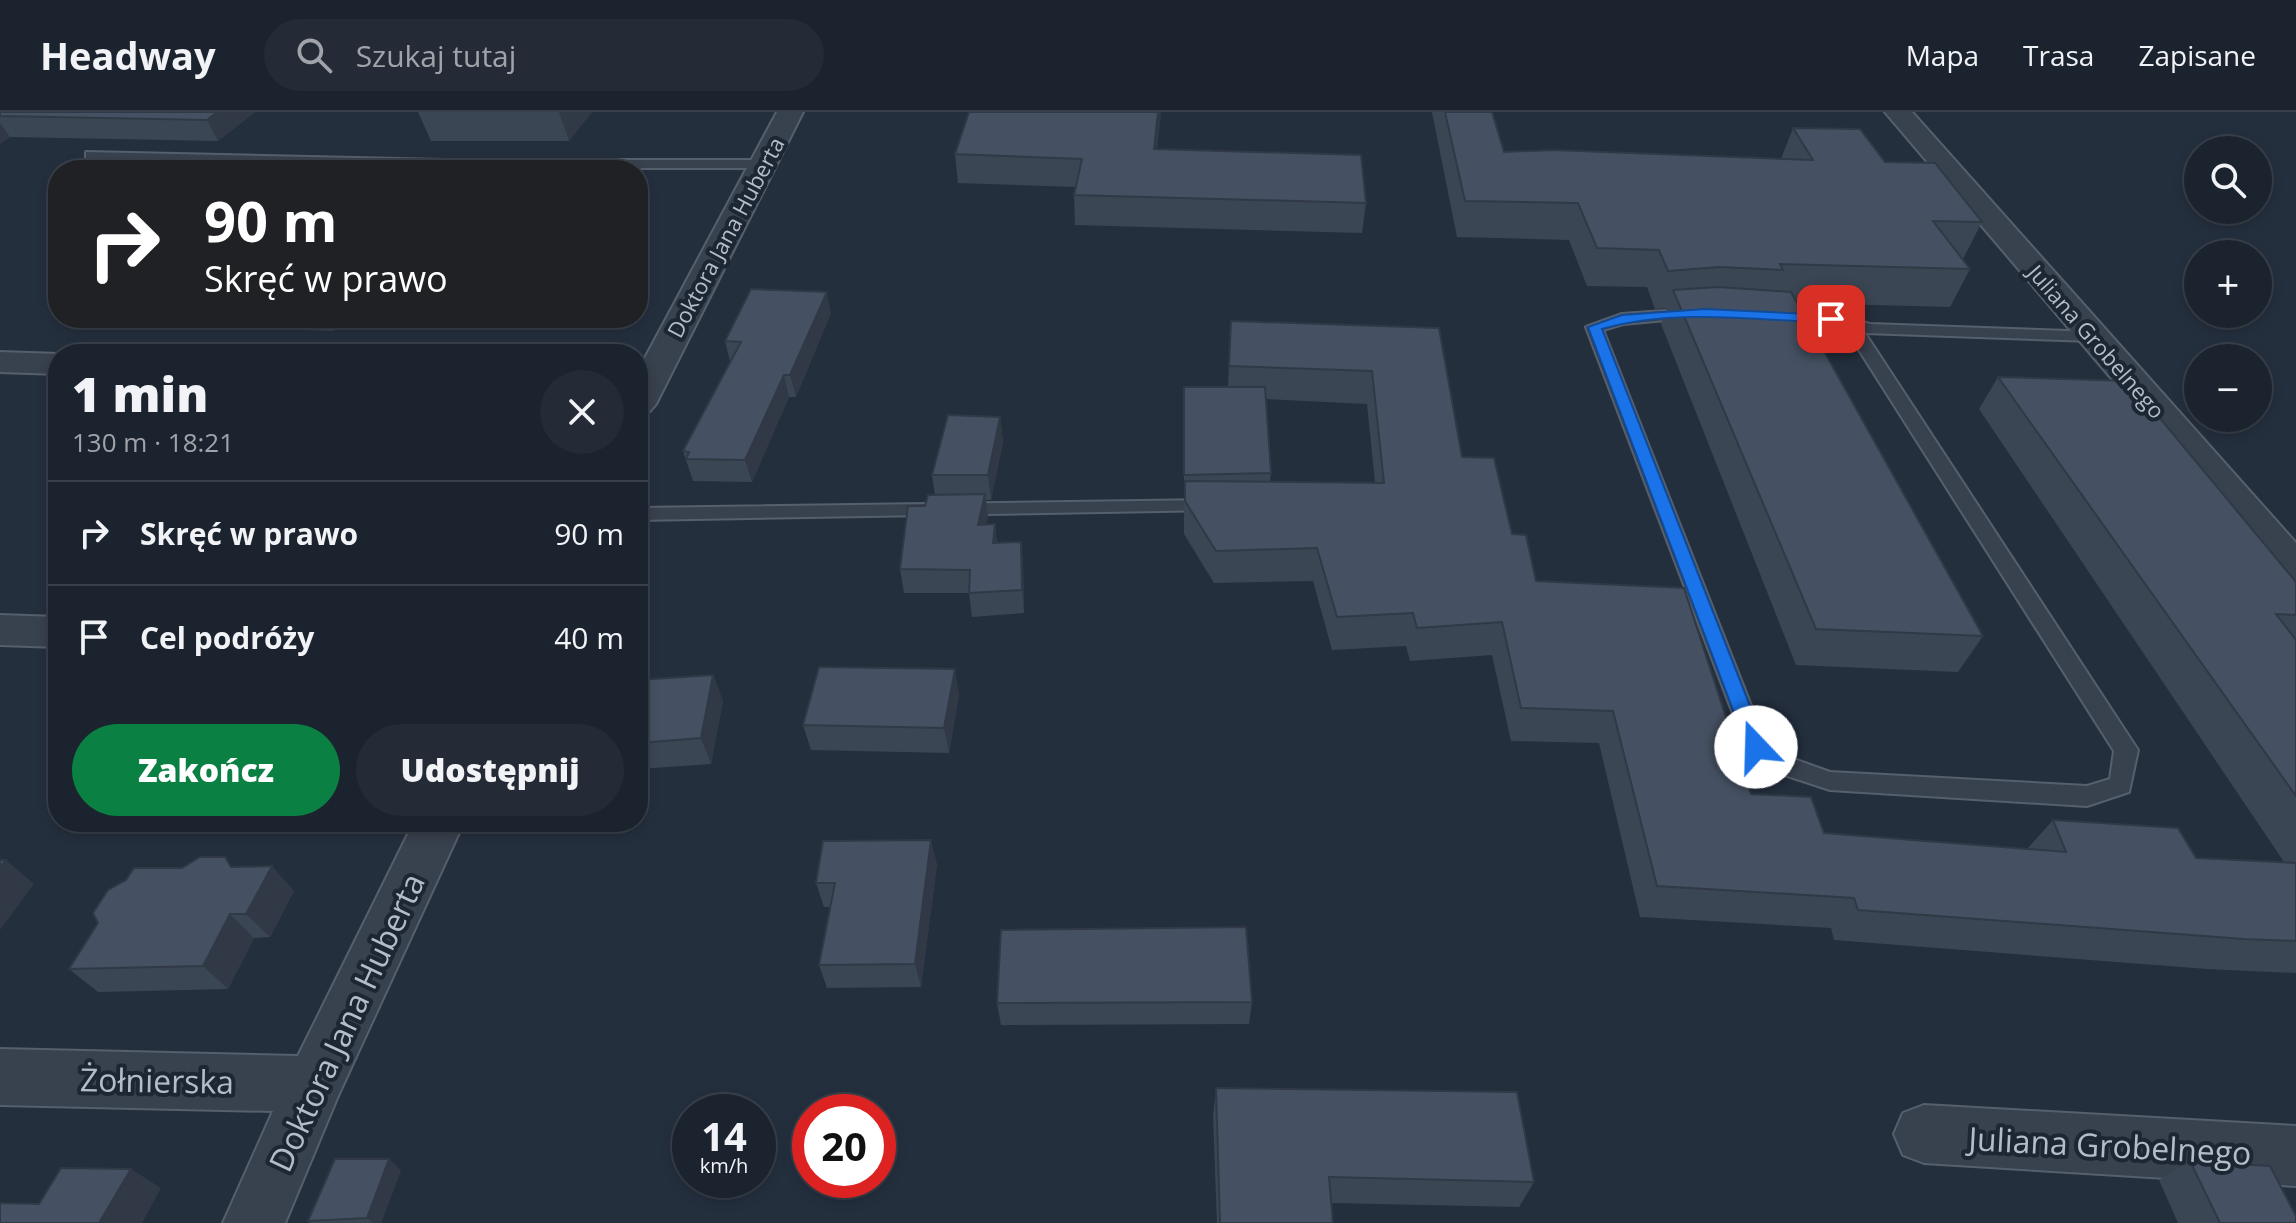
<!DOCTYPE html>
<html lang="pl">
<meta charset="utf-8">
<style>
:root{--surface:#1b232e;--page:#242b36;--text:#f1f3f6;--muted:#a0a4aa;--line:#39404a;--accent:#0b8043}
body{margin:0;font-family:"Open Sans",sans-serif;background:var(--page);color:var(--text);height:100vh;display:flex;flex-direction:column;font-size:30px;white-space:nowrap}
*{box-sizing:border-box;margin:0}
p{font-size:26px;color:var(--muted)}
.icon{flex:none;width:44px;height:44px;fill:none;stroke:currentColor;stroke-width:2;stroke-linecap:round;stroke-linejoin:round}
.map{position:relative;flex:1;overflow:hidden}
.drawer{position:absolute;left:48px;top:232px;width:600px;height:488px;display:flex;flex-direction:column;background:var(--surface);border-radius:32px;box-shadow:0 4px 12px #0003,0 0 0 2px var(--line)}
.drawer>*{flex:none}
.guide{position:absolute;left:48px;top:48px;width:600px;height:168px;border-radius:32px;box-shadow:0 4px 12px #0003,0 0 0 2px var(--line);background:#202124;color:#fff;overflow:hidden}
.fabs{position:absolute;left:2184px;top:24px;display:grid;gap:16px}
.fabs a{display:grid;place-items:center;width:88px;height:88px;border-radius:50%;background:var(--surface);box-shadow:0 4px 12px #0003,0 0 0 2px var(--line);font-size:40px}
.speed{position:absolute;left:672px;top:982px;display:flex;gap:16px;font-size:40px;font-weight:700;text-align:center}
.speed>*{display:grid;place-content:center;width:104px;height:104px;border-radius:50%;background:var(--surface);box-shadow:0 4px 12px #0003,0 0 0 2px var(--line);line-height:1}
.speed small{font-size:20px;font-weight:400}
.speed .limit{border:12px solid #d22;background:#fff;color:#111}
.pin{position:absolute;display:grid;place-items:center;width:68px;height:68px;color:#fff;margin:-34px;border-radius:16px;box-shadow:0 4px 12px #0006}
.me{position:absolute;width:88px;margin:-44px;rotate:339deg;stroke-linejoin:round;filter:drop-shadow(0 0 6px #0008)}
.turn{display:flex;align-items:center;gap:28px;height:168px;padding:0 24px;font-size:36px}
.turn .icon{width:104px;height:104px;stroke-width:2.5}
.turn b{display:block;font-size:56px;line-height:68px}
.round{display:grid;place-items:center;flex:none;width:84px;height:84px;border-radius:42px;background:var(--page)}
.summary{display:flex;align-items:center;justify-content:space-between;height:136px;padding:0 24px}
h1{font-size:48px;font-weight:800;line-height:60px}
.cta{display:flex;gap:16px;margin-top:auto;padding:16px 24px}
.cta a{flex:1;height:92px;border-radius:48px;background:var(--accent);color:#fff;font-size:32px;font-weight:800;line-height:92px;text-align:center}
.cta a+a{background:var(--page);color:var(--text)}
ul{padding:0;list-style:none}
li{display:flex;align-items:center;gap:24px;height:104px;padding:0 24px;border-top:2px solid var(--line)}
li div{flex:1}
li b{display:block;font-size:30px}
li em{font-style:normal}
header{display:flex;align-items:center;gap:48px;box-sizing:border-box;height:112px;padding:0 40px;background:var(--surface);border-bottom:2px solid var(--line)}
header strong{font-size:38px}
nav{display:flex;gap:44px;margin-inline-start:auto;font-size:28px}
.search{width:560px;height:72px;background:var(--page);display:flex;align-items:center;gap:20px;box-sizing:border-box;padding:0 28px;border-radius:44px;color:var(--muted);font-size:30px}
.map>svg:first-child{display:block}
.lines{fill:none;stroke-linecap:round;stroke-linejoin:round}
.lane-casing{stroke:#565f6c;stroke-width:4}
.street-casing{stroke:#565f6c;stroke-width:4}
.lane{fill:#38414e;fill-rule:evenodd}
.street{fill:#38414e;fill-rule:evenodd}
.wall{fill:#3b4654;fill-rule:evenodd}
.shaded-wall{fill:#303945}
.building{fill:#455162;stroke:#303945;stroke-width:2}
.route{fill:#1a73e8;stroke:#114b97;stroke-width:2}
.labels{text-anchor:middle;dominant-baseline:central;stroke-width:8;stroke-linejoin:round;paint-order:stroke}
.far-street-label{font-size:22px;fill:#b4bcc9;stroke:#1d2633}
.near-street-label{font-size:32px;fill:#b4bcc9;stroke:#1d2633}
</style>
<header>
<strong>Headway</strong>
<div class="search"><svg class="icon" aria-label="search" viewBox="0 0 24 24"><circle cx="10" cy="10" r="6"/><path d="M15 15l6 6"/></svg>Szukaj tutaj</div>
<nav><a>Mapa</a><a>Trasa</a><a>Zapisane</a></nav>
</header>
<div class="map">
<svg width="2296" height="1111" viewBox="0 0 2296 1111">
<rect width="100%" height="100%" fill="#242f3e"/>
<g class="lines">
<g class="lane-casing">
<path id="lane" d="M86,40L444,48H763L770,52L763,56H444L91,47L86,46Z
M1692,197L1700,202L1698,205L1623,212L1603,218L1765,629L1791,646L1830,660L2087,674L2110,667L2114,639L1845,216L1779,210L1771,205L1779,200L1831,202L1870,212L2098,220L2100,224L2092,229L1865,221L2134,632L2138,638L2129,680L2087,694L1830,678L1775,660L1748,641L1586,215L1622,202Z
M1211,388L1221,394L1218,398L638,408V396Z"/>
</g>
<g class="street-casing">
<path id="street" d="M777,0H803L656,292L650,299L638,303V259Z
M1885,0H1912L2296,431V471L2282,467Z
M0,240L59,242L58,262L0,260Z
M0,503L58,505V535L0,533Z
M414,710H464L338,984L285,1111H223L273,999L0,993V937L298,944Z
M1924,993L2296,1014V1074L1924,1051L1903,1043L1894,1022L1903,1001Z"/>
</g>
<use href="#lane" class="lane"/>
<use href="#street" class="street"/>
</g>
<path class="wall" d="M0,0H255L218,29L10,25L0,32Z
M418,0H592L569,29H431Z
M1161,0L1157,37L1366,91L1362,121L1075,113L1074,83L1075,75L958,71L955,42Z
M1432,0H1492L1504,40L1781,47L1793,16L1885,50L1982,110L1963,147L1970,157L1950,195L1797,191L1983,524L1958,560L1796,553L1661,212L1667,196L1655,197L1647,175L1587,174L1569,128L1457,125Z
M831,201L796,285H789L752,370L693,369L683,339L730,249L725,229Z
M262,206H346L334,219L269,217Z
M1231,209L1439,216L1462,345L1512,422L1536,469L1751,682L1824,721L2027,737L2053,708L2196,746L2284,750L1979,297L1998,265L2296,470V861L2207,857L1834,828L1831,816L1640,805L1599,631L1511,629L1492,543L1410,549L1406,534L1332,538L1313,469L1214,471L1184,422V275H1228ZM1265,287L1367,292L1375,371L1270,370L1271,361Z
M1000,305L1003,330L991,388H986L988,405L986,412H995L997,431L1021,430L1023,453L1024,501L972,505L969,481H904L900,457L925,394L935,383L932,363Z
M713,563L723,589L711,652L638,657V568Z
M959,582L949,641L811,638L803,613Z
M937,752L921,875L827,876L819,853L830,795H824L816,771Z
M234,755L294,779L270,825L254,826L228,877L98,880L69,857Z
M1252,890L1249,912L1001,913L997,891Z
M1216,976L1534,1070L1519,1095L1332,1091L1333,1111H1217L1213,1004Z
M2190,1049L2296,1111H2178L2159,1068Z
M401,1058L381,1111H310L308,1109Z"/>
<path class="shaded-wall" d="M217,0H255L218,29L207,8Z
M559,0H592L569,29Z
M1158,0H1161L1154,66V37Z
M0,11L10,25L0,32Z
M827,180L831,201L796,285L790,263Z
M327,206H346L334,219Z
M784,263L789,285L752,370L745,348Z
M1000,305L1003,330L991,388L988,363Z
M985,382L988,405L981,436L978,413Z
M995,412L997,436L993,431Z
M1021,430L1023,453L1024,501L1022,478Z
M955,557L959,582L949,641L944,616Z
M713,563L723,589L711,652L701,626Z
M931,728L937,752L921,875L915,852Z
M6,748L34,772L0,818V755Z
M272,754L294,779L270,825L246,802Z
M230,802L254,826L228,877L203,854Z
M389,1047L401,1058L381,1111H373L367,1106Z
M131,1057L161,1076L142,1111H99Z"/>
<path class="building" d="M0,0H217L207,8L0,4Z
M969,0H1158L1154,37L1361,43L1366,91L1074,83L1082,47L955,42Z
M1445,0H1492L1504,40L1553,38L1813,48L1793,16L1860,17L1885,50L1935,51L1982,110L1933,109L1970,157L1780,152L1783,158L1719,155L1668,159L1659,138L1597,136L1578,91L1465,89Z
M1718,175L1791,180L1983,524L1816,517L1673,178Z
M751,177L827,180L790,263H784L745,348L686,347L689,340L683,339L741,230L725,229Z
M1231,209L1439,216L1462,345L1494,346L1512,422L1526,423L1536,469L1684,476L1751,682L1811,685L1824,721L2066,740L2053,708L2178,716L2196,746L2296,751V829L2244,827L1858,798L1854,786L1657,774L1613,599L1521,596L1502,510L1417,516L1413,501L1337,505L1317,436L1216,439L1185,389V369L1384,371L1372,259L1229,254Z
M1998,265L2129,269L2296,470V503L2276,502L2296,528V684Z
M1184,275H1265L1271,361L1184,363Z
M948,303L1000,305L988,363H932Z
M985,382L978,413L995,412L993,431L1021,430L1022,478L969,481L970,458L900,457L908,394H925L928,383Z
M819,555L955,557L944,616L803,613Z
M713,563L701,626L638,631V568Z
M931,728L915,852L819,853L835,771H816L823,729Z
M200,745H225L231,755L272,754L246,802H230L203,854L69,857L98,811L93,801L108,778L126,768L134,756H182Z
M0,748H6L0,755Z
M1246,815L1252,890L997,891L1001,818Z
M1216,976L1517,980L1534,1070L1329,1065L1333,1111H1220Z
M335,1047H389L367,1106L308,1109Z
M2190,1049L2270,1054L2296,1104V1111H2220Z
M61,1056L131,1057L99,1111H0V1091L39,1092Z"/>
<path class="route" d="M1705,197L1831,203L1837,207L1831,211C1756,208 1674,196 1602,217L1766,635L1756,643L1747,635L1588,215L1622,203Z"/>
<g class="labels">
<g class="far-street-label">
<text transform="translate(725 125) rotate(-62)">Doktora Jana Huberta</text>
<text transform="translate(2097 229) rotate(49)">Juliana Grobelnego</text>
</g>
<g class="near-street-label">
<text transform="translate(346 910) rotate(-65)">Doktora Jana Huberta</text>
<text transform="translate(157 968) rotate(1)">Żołnierska</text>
<text transform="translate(2110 1033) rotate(3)">Juliana Grobelnego</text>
</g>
</g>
</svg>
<div class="fabs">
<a><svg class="icon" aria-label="search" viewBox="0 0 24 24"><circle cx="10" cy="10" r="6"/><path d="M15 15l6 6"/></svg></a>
<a>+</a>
<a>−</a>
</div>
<div class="speed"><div>14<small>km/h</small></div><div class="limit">20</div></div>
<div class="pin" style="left:1831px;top:207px;background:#d93025"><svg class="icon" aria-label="arrive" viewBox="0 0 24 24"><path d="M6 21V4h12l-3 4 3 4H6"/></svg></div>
<svg class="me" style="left:1756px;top:635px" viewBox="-20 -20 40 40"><circle r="19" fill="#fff"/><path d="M0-13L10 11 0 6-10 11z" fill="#1a73e8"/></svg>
<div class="guide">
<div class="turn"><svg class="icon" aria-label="right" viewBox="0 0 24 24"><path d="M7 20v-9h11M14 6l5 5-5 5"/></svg><div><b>90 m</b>Skręć w prawo</div></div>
</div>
<section class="drawer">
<div class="summary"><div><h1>1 min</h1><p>130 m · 18:21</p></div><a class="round"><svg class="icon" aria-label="close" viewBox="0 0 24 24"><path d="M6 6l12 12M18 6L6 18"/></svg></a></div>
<ul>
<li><svg class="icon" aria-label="right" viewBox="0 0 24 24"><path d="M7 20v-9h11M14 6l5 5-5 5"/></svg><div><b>Skręć w prawo</b></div><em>90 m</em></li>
<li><svg class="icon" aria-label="arrive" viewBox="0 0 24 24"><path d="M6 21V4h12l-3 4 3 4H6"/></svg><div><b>Cel podróży</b></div><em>40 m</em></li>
</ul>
<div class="cta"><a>Zakończ</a><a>Udostępnij</a></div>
</section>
</div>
